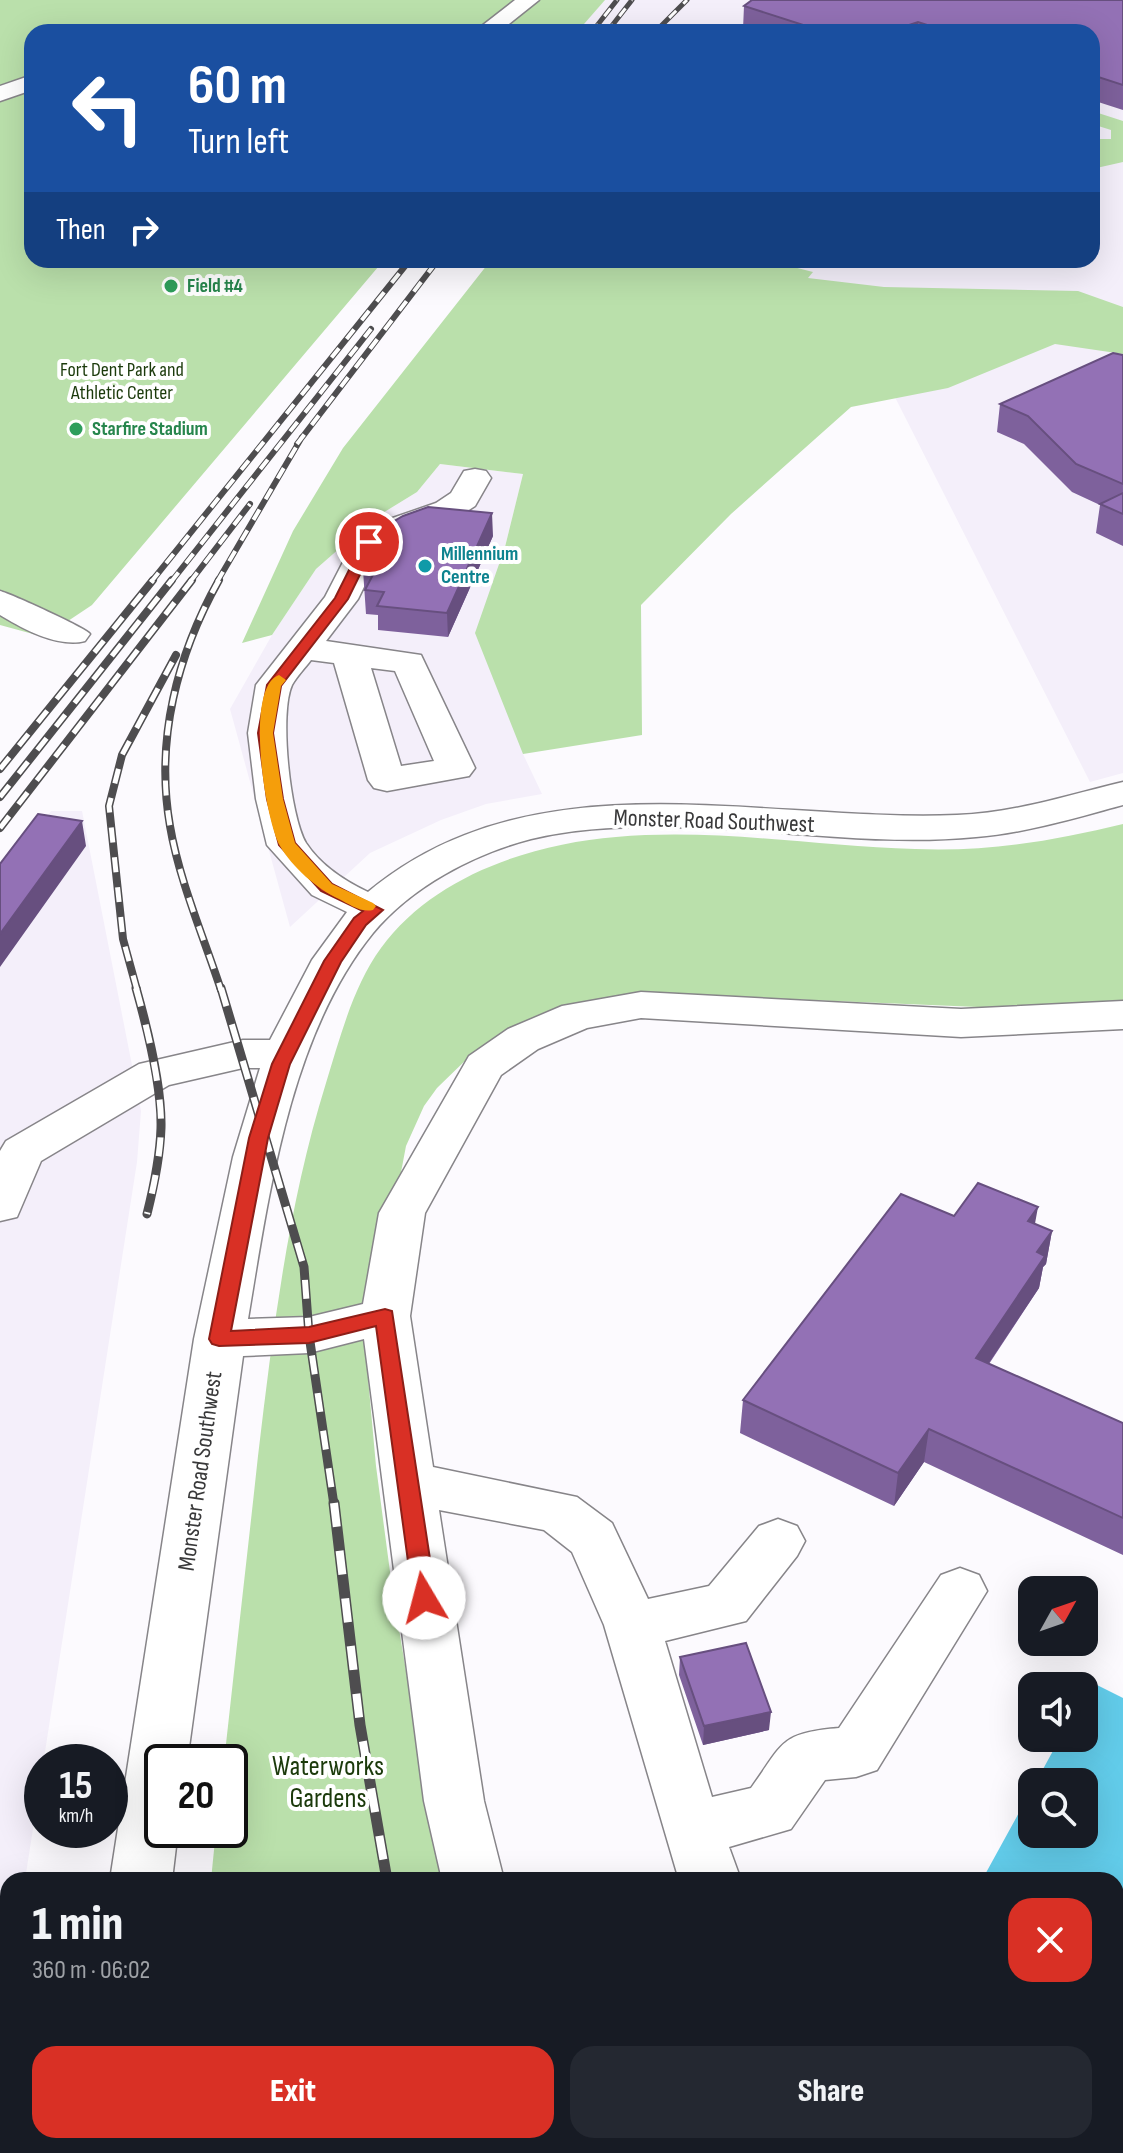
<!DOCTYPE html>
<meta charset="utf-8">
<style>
:root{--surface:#171b24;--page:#242831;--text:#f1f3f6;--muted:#9ea1a6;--accent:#d93025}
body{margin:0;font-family:"Sofia Sans Condensed",sans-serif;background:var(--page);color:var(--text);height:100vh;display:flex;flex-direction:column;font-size:30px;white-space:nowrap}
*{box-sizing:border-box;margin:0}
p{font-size:26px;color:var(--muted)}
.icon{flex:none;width:44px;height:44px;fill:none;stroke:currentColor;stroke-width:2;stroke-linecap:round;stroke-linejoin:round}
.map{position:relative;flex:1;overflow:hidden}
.details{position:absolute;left:0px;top:1872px;width:1124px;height:282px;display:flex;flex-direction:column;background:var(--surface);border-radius:24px 24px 0 0;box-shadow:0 8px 32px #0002}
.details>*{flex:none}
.guide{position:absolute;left:24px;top:24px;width:1076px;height:244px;border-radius:24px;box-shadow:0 8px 32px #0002;background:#1a4fa0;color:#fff;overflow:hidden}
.needle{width:52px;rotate:50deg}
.tools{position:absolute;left:1018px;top:1576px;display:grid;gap:16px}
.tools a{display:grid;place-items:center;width:80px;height:80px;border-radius:16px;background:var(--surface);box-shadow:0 8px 32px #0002;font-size:40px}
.speed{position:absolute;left:24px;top:1744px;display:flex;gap:16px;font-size:40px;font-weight:700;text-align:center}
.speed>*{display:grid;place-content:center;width:104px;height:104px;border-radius:50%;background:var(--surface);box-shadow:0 8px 32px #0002;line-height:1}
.speed small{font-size:20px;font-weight:400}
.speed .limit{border:4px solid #111;border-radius:12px;background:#fff;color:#111}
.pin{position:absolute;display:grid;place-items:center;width:68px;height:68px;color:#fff;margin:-34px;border:4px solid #fff;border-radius:50%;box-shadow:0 2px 8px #0007}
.me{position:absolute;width:88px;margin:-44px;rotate:352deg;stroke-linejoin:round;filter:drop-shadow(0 0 6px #0008)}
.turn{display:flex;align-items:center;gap:28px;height:168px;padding:0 32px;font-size:36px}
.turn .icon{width:104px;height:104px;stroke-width:2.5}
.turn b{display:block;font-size:56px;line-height:68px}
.then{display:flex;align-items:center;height:76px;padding:0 32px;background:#0003;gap:16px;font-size:30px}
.round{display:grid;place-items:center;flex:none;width:84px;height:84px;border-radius:24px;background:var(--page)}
.head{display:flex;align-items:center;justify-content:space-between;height:136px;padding:0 32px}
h1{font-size:48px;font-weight:800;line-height:60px}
.primary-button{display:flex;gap:16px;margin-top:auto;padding:16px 32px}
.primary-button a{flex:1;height:92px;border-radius:24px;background:var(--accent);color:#fff;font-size:32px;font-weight:800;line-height:92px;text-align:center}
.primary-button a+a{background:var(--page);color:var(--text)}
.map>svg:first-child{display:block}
.built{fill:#f4effa}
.green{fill:#bae0ab}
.water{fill:#62ccea}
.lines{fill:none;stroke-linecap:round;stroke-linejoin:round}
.minor-casing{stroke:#878589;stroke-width:3}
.minor{fill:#fff;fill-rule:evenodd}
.rail-far4-casing{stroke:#4e4d4f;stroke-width:5}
.rail-far3-casing{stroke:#4e4d4f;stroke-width:6}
.rail-far2-casing{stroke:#4e4d4f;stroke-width:8}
.rail-far1-casing{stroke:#4e4d4f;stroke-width:9}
.rail-casing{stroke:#4e4d4f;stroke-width:11}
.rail-far4{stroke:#fff;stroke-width:3;stroke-dasharray:10;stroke-linecap:butt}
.rail-far3{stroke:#fff;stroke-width:4;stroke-dasharray:12;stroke-linecap:butt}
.rail-far2{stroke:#fff;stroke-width:5;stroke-dasharray:15;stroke-linecap:butt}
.rail-far1{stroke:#fff;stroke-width:6;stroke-dasharray:19;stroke-linecap:butt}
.rail{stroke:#fff;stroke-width:8;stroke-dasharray:24;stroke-linecap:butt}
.wall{fill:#7e619c}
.shaded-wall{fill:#674f7f}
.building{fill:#9371b5;stroke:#674f7f;stroke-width:2}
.route{fill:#d93025;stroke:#8d1f18;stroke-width:2}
.slow{fill:#f59e0b}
.leisure-dot{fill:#2e9e5b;stroke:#fff;stroke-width:3}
.culture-dot{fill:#0f9aa8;stroke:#fff;stroke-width:3}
.labels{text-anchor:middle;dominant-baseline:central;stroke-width:8;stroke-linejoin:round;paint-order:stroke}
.far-leisure-label{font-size:20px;font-weight:bold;fill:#27864d;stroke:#fff;text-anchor:start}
.far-park-label{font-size:20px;fill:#1b3a0b;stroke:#fff}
.far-culture-label{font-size:20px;font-weight:bold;fill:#0d838f;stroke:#fff;text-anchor:start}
.street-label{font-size:24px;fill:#39393a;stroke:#fff}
.near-park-label{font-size:28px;fill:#1b3a0b;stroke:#fff}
</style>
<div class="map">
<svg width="1123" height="2153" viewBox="0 0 1123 2153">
<rect width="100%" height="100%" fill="#fcfafe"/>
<path class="built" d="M598,0H1123V773L1090,782L865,338L686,260H1092V32H573Z
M440,464L523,474L505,547L523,754L542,794L486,804L441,820L370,853L290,927L230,709L272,635L316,569L373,519L417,492Z
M51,811H82L141,1111L137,1162L25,1880H8V1992L0,2013V882Z"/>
<path class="green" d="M0,0H605L577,32H32V260H384L92,605L44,637L0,625Z
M1092,111L1123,121V162L1092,169V139H1111V130L1092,124Z
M491,260H766L813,272L808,278L884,287L1078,291L1123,307V354L1055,344L948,388L851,407L731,514L641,605L642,735L523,754L475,633L505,547L523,474L440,464L417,492L373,519L316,569L272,635L242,643L293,531L343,448Z
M1123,824V1000L1002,1008L665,994L471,1055L437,1088L424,1106L406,1146L366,1356L376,1466L392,1587L414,1719L447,1880H211L216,1830H230V1762H224C235,1660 247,1558 258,1456C273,1330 288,1205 326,1083C340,1038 353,986 381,948C433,876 531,844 616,837C715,828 816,846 915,849C986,852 1054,841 1123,824Z
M168,2146H514L516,2153H166Z"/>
<path class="water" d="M1091,1682L1123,1698V2049L1116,2045V1880H982L1032,1789V1834H1084V1782H1036L1060,1738H1084V1695Z"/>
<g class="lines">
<g class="minor-casing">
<path id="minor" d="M515,0H539L499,32H474Z
M32,75V90L0,101V86Z
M475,469L486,471L491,478L475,506L458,517L403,536L383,548L358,599L326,641L421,655L475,768L469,776L387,791L374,788L368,780L334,663L311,660C305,668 297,676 292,685C279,713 290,816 306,843C321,866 345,881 368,892C535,753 761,823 957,815C1014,813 1068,795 1123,782V805C1075,818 1026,833 976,837C884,846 791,831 699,828C644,826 585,826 531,839C473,854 411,887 373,933C290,1035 269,1193 248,1319L309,1317L363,1304L379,1213L469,1056L508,1029L562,1006L641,992L961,1009L1123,1001V1029L961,1037L641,1018L587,1028L538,1049L501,1075L425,1213L410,1316L433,1467L577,1497L612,1523L648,1599L709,1586L759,1526L778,1519L797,1526L805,1541L797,1556L746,1621L665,1641L712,1797L751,1788C784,1742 780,1733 839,1728L941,1575L960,1568L979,1575L987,1591L877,1770L856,1777L825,1780L791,1829L729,1847L741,1880H679L604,1625L572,1552L544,1530L439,1510L484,1801L504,1880H442L424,1801L364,1339L309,1353L243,1356L187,1762H162V1830H178L172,1880H110L194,1339L233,1157L260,1068H243L169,1085L41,1161L17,1217L0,1221V1151L6,1141L139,1064L243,1040H270L312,960L347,912L312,895L267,845L256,799L248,733L256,685L325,597L357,535L381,522L436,503L451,493L464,471ZM371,668L395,671L434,761L401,766Z
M0,591C11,594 86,628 90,634L85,641C58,648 23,629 0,615Z
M59,2146H126L124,2153H57Z
M503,2146H569L571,2153H505Z
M775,2146H842L844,2153H777Z
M944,2146H1012L1010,2153H942Z"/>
</g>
<use href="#minor" class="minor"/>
<g class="rail-far4-casing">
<path id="rail-far4" d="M592,32L617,0
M607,32L632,0
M655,32L687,0"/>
</g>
<g class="rail-far3-casing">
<path id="rail-far3" d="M297,444L438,260
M151,582L410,260
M171,582L371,329
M190,582L250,504
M217,582L302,437"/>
</g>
<g class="rail-far2-casing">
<path id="rail-far2" d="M219,580C177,655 155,740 170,826C179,880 204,938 221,990
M0,769L153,580
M0,797L172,580
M0,828L192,580
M137,990L123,939L109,806L122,755L176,655"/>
</g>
<g class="rail-far1-casing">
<path id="rail-far1" d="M136,988C147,1027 162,1089 161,1128C160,1157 154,1186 147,1214
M221,988L304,1267L309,1335L334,1505"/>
</g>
<g class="rail-casing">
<path id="rail" d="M334,1503L360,1725L387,1880
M443,2146L445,2153"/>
</g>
<use href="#rail-far4" class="rail-far4"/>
<use href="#rail-far3" class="rail-far3"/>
<use href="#rail-far2" class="rail-far2"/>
<use href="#rail-far1" class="rail-far1"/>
<use href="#rail" class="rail"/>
</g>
<path class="wall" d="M1123,0V110L1092,100V32H753L743,29L744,6Z
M1123,355V546L1096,533L1100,505L1072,492L1024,444L997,432L1000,404Z
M493,536L448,637L378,630V615L366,614L363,570Z
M954,1216L1035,1224L1052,1231L1046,1264L1043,1267L1039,1288L989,1364L1123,1423V1555L924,1462L894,1506L740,1433L743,1400Z
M680,1657L769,1730L703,1745L679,1675Z"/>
<path class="shaded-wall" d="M918,22L917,32H888Z
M492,513L493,536L448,637L447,613Z
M82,821L86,846L0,967V934Z
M1038,1207L1032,1240L1028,1221Z
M1052,1231L1046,1264L1043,1267L1039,1288L970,1391L976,1358L1037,1252Z
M929,1429L924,1462L894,1506L898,1473Z
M771,1712L769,1730L703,1745L704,1726Z"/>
<path class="building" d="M752,0H1123V85L1092,75V32H949L918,22L888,32H825L744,6Z
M1113,353L1123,355V484L1076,464L1028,416L1000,404Z
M1123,493V514L1100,504Z
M428,507L492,513L447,613L377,606L384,592L365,590L374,573L363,570L384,527L403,516Z
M38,814L82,821L0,934V864Z
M978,1183L1038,1207L1028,1221L1052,1231L1037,1252L1045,1256L976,1358L1123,1423V1518L929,1429L898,1473L743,1400L901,1194L954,1216Z
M746,1643L771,1712L704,1726L680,1657Z"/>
<path class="route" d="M364,540L376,542L348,599L281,686L273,733L283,799L295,843L332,884L383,910L366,925L341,962L290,1064L268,1138L231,1331L309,1327L385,1309L392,1311L436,1598L432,1605L424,1608L416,1605L413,1598L376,1326L309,1343L219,1346L212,1344L209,1339L249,1138L272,1064L324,961L354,918L363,911L321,891L279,845L267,799L258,733L267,685L335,598Z"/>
<path class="slow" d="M279,675L286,680L281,686L273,733L283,799L295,843L332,884L373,903L376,906L373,910C361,913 349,904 339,899C317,889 292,867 280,846C265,820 244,687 279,675Z"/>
<g class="leisure-dot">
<circle cx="171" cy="286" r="8"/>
<circle cx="76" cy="429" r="8"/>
</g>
<circle class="culture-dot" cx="425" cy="566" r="8"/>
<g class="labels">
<g class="far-leisure-label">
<text x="187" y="286">Field #4</text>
<text x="92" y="429">Starfire Stadium</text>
</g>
<g class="far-park-label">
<text x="122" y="370">Fort Dent Park and<tspan x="122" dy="23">Athletic Center</tspan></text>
</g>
<g class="far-culture-label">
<text x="441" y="554">Millennium<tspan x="441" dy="23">Centre</tspan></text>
</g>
<g class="street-label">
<text transform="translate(714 821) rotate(2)">Monster Road Southwest</text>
<text transform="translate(200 1471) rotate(-82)">Monster Road Southwest</text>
</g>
<g class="near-park-label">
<text x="328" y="1766">Waterworks<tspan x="328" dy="32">Gardens</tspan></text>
</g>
</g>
</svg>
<div class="tools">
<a><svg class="needle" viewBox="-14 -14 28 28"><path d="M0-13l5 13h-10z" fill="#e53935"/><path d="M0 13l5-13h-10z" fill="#9ea1a6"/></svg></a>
<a><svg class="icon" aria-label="sound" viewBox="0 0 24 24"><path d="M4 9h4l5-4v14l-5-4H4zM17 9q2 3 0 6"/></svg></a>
<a><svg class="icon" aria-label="search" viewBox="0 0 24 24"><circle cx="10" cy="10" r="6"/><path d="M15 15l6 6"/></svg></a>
</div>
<div class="speed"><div>15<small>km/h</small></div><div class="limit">20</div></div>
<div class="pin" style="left:369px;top:542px;background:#d93025"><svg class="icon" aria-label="arrive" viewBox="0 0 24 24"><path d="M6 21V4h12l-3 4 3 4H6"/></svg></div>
<svg class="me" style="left:424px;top:1598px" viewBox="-20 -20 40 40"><circle r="19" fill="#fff"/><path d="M0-13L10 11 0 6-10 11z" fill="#d93025"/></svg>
<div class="guide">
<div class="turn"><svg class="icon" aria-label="left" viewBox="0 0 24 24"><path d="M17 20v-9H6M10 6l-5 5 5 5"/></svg><div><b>60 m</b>Turn left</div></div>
<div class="then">Then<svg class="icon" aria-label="right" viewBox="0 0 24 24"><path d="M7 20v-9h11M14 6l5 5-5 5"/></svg></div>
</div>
<section class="details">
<div class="head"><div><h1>1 min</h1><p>360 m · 06:02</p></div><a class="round" style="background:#d93025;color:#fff"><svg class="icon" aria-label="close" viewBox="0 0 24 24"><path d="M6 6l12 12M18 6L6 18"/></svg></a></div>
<div class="primary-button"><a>Exit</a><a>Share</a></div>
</section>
</div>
